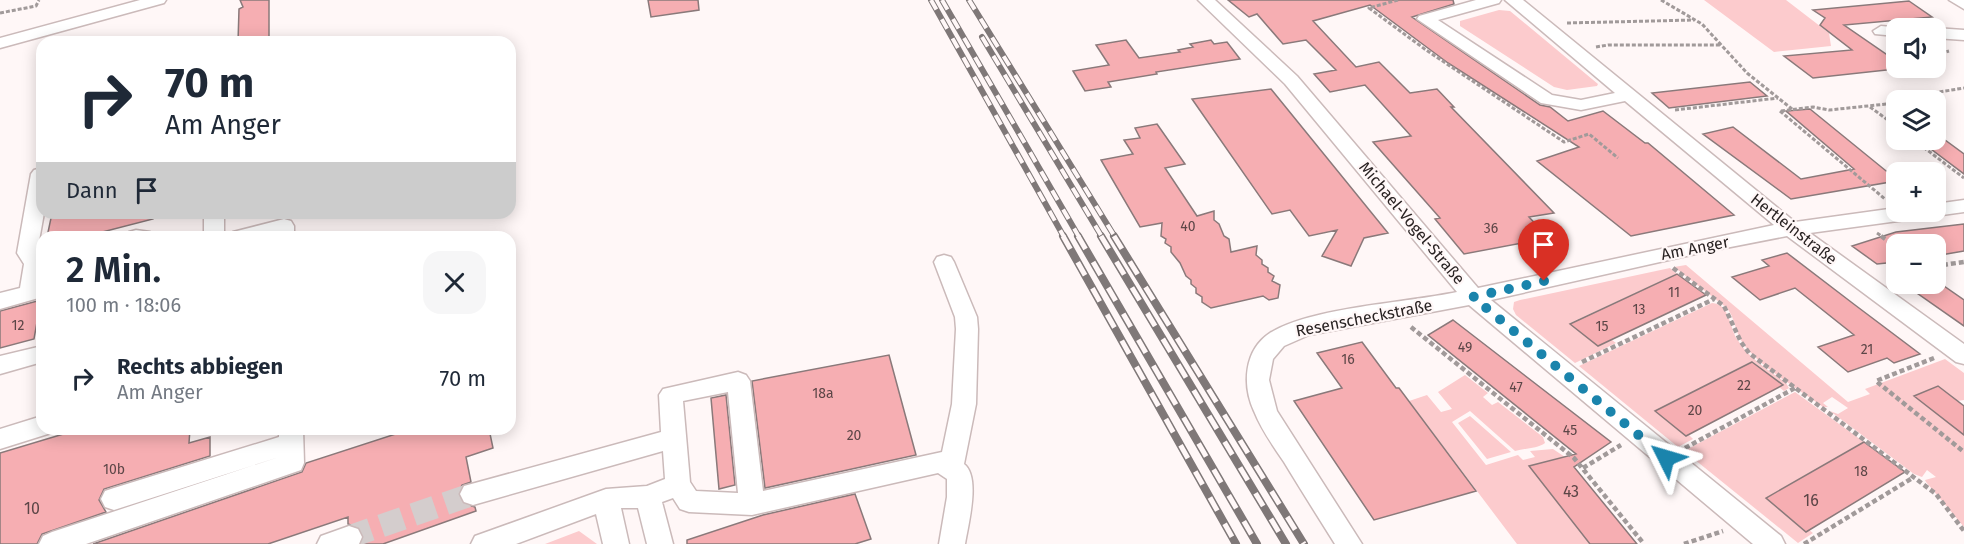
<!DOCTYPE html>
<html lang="de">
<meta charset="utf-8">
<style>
:root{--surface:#fff;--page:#f6f6f7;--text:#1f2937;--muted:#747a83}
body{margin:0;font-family:"Fira Sans",sans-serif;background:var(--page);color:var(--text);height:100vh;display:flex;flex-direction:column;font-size:22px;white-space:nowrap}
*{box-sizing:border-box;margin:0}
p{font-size:20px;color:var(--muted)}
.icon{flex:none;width:33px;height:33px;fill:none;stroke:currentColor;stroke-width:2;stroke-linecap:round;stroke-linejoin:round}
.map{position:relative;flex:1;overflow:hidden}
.details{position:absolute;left:36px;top:231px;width:480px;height:204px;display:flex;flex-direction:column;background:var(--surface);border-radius:18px;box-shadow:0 3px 15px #0003}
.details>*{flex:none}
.hud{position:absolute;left:36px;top:36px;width:480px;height:183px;border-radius:18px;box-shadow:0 3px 15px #0003;background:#fff;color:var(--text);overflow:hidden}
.fabs{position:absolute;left:1886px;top:18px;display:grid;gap:12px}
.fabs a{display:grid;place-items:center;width:60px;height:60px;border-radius:12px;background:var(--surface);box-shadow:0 3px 15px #0003;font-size:30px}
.pin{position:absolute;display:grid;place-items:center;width:51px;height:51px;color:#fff;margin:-62px -26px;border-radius:50% 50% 50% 0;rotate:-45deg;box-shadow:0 0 6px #0007}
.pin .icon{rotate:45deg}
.me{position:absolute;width:66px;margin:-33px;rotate:310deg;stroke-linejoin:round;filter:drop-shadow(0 0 4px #0008)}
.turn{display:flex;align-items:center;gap:21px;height:126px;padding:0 30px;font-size:27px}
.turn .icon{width:78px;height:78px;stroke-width:2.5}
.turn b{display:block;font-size:42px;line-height:51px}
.then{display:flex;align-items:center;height:57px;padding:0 30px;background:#0003;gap:12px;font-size:22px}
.round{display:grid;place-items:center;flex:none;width:63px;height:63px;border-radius:18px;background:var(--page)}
.overview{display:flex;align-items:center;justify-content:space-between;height:102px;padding:0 30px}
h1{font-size:36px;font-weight:600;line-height:45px}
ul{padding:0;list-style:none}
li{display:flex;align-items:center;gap:18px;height:90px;padding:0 30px}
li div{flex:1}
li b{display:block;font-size:22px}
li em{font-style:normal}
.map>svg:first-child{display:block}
.green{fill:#fccbcd}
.building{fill:#f6aeb2;stroke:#8a797a;stroke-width:1.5}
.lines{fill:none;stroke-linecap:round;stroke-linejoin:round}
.minor-tunnel{stroke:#d4cdcd;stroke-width:23;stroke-dasharray:23 11;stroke-linecap:butt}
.minor-casing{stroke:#cbbaba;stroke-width:3}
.path-far1{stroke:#a19a9a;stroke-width:3;stroke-dasharray:4 2;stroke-linecap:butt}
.path{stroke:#a19a9a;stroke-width:4.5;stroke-dasharray:5 3;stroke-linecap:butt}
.minor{fill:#fff;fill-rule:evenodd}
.rail-far1-casing{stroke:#7f7878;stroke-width:6}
.rail-casing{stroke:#7f7878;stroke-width:8}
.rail-far1{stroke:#fff7f7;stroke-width:4;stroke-dasharray:11;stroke-linecap:butt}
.rail{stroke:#fff7f7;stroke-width:5;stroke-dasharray:15;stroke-linecap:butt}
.route{stroke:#1a84ac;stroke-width:10;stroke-dasharray:0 18}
.labels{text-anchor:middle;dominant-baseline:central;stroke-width:4.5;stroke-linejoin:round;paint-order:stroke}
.number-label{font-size:14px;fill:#5c4647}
.street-label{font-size:16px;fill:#292323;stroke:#fff7f7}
.near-number-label{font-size:16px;fill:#5c4647}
</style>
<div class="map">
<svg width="1964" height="544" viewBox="0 0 1964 544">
<rect width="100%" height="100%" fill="#fff7f7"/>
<path class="green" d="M1704,0H1786L1829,33L1831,46L1774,52Z
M1499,10L1510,11L1598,84L1597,86L1567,90L1554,87L1460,26V21Z
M1686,265L1848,402L1870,394L1865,389L1945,359L1964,373V400L1957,401L1938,387L1914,396L1964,435V527L1926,482L1925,480L1936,477L1927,470L1922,477L1914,474L1830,411L1838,414L1848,408L1832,397L1823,403L1828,407H1823C1799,389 1759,367 1742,342C1735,331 1735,318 1727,308L1674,267Z
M1670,268L1677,274L1570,323L1598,346L1612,340L1616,343L1575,363L1516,315L1513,309L1514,302L1520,300Z
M1712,303C1730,304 1729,327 1737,339C1748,358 1769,370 1786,383L1789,388L1784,391L1779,387L1783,384L1751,362L1656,411L1686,436L1689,435L1693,439L1678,447L1579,366Z
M1465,375L1488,393L1483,397L1492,405L1498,402L1543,437L1545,443C1537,449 1525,448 1515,451L1470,411L1452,422L1486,465L1518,455L1523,460L1535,457L1530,451L1553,449L1565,457L1530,466L1590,544H1517L1409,401L1427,395L1441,412L1452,409L1438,392Z
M1795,392L1864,442L1766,498L1806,532L1809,530L1813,533L1798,543L1684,451Z
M1470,416L1511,452L1487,459L1458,423Z
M579,531L597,544H545Z"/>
<path class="building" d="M240,0H269V42H238L239,9L243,7Z
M648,0H698L699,10L651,17Z
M1228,0H1453L1454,4L1412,17L1540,105L1550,107L1568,121L1603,111L1645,143H1648L1734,215L1631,236L1537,161L1579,147L1448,63L1370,5L1313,21L1356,67L1379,62L1410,93L1437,89L1454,107H1451L1554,213L1529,217L1561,251L1539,255L1527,242L1464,254L1435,219L1440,218L1373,142L1411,136L1365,85L1330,92L1314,74L1336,70L1306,40L1283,44L1257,14L1249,17Z
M1909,1L1932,17L1844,25L1896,61V68H1905L1813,78L1784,56L1852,50L1820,25L1825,18L1813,10Z
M1126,40L1139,58L1180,52L1178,50L1193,47L1190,44L1211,40L1214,44L1227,42L1240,59L1156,72L1157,74L1108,82L1111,87L1085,91L1073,71L1109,65L1096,45Z
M1750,82L1767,96L1669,108L1652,93Z
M1271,89L1388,233L1364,238L1351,266L1322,256L1337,230L1309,236L1290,210L1272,214L1192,99Z
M1810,109L1896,179V181L1791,199L1703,134L1733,127L1801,179L1854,169L1786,111Z
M1157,124L1185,164L1165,168L1197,216L1214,211V220L1219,224L1224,236L1229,239L1231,252L1257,246L1256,255L1262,260V264L1268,268V272L1274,276L1272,281L1280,285L1278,298L1269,300L1263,296L1211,308L1202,302V297L1196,293V288L1191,284V280L1186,276L1180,263L1171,252V247L1165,243L1166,239L1161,236L1162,223L1140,227L1101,160L1133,154L1124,140L1140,138L1135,128Z
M1919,140H1945L1964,154V174Z
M69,213H153V219L83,237H47L51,218Z
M1964,224V251L1935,256V244H1896V262L1877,264L1852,246L1896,232Z
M1787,253L1855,305L1920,354L1894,363L1887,358L1848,372L1818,347L1854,335L1795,288L1760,300L1732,277L1769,266L1762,260Z
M1677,274L1706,295L1598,346L1570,324Z
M1904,284H1941L1964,300V326Z
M41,300L34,339L0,348V311Z
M1453,320L1611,442L1574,467L1637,544H1590L1529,466L1576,454L1428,335Z
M1362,342L1396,388H1399L1476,491L1374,520L1294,401L1342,388L1317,353Z
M889,355L916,455L765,488L752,381Z
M1752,362L1783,385L1686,436L1655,411Z
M1938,386L1964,406V435L1914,396Z
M726,395L735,485L719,489L711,398Z
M80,429H190L189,443L210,437V456L104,489L99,500L106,512L42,534L37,544H0V453Z
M411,429H489L493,448L466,457L471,482L462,485L458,493L462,503L475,507L476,511L383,544H361L364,536L360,528L348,524V517L268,544H93L302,472L306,463Z
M1864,442L1905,472L1806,532L1766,498Z
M855,494L871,539L855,544H687V540L763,515Z"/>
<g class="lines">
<path class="minor-tunnel" d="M349,537L473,494"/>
<g class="minor-casing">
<path id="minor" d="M140,0H166L164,3L0,48V38Z
M1198,0H1215L1297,76L1478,288L1774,225L1625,101L1581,110L1541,103L1417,19L1419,16L1476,0H1501L1499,3L1438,20L1552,95L1581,100L1615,93L1505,0H1523L1795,222L1896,208V212H1935V204L1964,200V212L1935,216L1928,215L1920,218L1810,233L1964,344V364L1956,362L1787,236L1700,253L1491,300L1781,536L1785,544H1753L1469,305L1309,335L1284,346L1273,359L1269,380L1277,411L1362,544H1335C1318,517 1301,490 1284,462C1273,446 1261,429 1254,411C1242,385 1244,350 1270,333C1312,307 1406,303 1457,292L1285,84Z
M1949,0H1964V9Z
M1881,26L1902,28H1896V36L1875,34L1873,31Z
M1933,28H1935L1964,30V40L1935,38Z
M41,168L42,213H44L37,252L42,257V297L0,309V293L20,288L24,264L17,253L31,174L34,170Z
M204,213H224V237H204Z
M284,219L291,221L294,226V237H230L233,232Z
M136,230L150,232L153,237H126L129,232Z
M944,255L951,257L954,262L977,317L978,329L976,404L964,464C981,477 968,525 965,544H939L947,497V479L938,473L752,515L689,512L680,509L673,498L662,502L673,544H647L638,508H621L629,544H603L596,514L516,544H471L475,536L606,489L647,486L665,479L663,451L473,505L464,502L460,494L464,486L661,432L659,395L663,389L738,372L746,375L750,381L763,491L942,452L952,404L956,329L955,317L934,262L937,257ZM728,392L738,493L696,491L690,482L683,401Z
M42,346V362L0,374V356Z
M42,416V429H52L51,433L0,449V429Z
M279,429H303L304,463L301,470L86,544H39L43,536L52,532L279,457L114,510L105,507L101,499L105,491L114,488L279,437Z
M349,526L358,529L362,537L359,544H317L321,536Z"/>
</g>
<path class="path-far1" d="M1398,0L1369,8L1426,50L1564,142L1589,134L1618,158
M1661,0L1702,24L1747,73L1792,109
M0,13L36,6L39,0
M1917,20L1923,28
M1567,23L1694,20
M1596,47L1608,45H1720
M1935,55L1949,51
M1917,100L1933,93L1964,88
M1870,107L1896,126
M1675,110L1778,98
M1780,111L1885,199
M1781,111L1813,107L1829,110L1896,103
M1914,140L1964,178
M1877,233L1883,237"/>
<path class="path" d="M1881,236L1896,246
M1935,266L1964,262
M1673,268L1724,306L1741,342L1749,353L1936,494L1964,531
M1411,327L1574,458L1644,544
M1934,358L1876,381L1964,452
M1582,362L1714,299
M1685,448L1795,388
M1583,468L1621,445
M1684,544L1723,531
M1804,544L1914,477"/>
<use href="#minor" class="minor"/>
<g class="rail-far1-casing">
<path id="rail-far1" d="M931,0L1064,237
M942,0L1079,237
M969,0L1115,237
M982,37L1102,237"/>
</g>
<g class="rail-casing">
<path id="rail" d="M1063,236L1236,544
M1078,236L1257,544
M1101,236L1286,544
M1114,236L1304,544"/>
</g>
<use href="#rail-far1" class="rail-far1"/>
<use href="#rail" class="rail"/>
</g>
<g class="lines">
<path class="route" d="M1544,281L1473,297L1666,458"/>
</g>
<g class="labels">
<g class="number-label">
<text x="1188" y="226">40</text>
<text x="1491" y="228">36</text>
<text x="1674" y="292">11</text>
<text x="1639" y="309">13</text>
<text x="18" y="325">12</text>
<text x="1602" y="326">15</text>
<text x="1465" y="347">49</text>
<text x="1867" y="349">21</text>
<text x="1348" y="359">16</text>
<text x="1744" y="385">22</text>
<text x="1516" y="387">47</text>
<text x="823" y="393">18a</text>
<text x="1695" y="410">20</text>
<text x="1570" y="430">45</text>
<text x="854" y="435">20</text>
<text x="114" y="469">10b</text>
<text x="1861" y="471">18</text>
</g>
<g class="street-label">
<text transform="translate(1412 223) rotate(50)">Michael-Vogel-Straße</text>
<text transform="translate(1794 229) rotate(38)">Hertleinstraße</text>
<text transform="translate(1695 248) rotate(-11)">Am Anger</text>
<text transform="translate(1364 318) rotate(-11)">Resenscheckstraße</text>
</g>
<g class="near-number-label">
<text x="1571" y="491">43</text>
<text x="1811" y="500">16</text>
<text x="32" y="508">10</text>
</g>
</g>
</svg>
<div class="fabs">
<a><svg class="icon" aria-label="sound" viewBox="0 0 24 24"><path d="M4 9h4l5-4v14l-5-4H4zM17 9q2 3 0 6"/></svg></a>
<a><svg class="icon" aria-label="layers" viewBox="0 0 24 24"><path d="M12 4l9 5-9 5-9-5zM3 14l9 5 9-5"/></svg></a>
<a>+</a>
<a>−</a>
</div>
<div class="pin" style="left:1544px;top:281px;background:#d93025"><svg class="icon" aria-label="arrive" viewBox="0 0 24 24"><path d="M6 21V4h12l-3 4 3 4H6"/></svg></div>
<svg class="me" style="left:1666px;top:458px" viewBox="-20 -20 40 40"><path d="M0-17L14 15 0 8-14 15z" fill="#1a84ac" stroke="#fff" stroke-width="4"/></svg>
<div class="hud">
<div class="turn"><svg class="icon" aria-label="right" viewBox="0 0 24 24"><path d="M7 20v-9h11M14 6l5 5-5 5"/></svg><div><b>70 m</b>Am Anger</div></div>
<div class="then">Dann<svg class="icon" aria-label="arrive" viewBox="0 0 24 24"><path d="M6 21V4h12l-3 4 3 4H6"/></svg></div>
</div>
<section class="details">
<div class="overview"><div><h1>2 Min.</h1><p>100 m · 18:06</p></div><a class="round"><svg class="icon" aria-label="close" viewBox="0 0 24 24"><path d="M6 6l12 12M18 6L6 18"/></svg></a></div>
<ul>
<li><svg class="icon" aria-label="right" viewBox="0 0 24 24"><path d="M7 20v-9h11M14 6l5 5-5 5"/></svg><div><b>Rechts abbiegen</b><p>Am Anger</p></div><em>70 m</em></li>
</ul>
</section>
</div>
